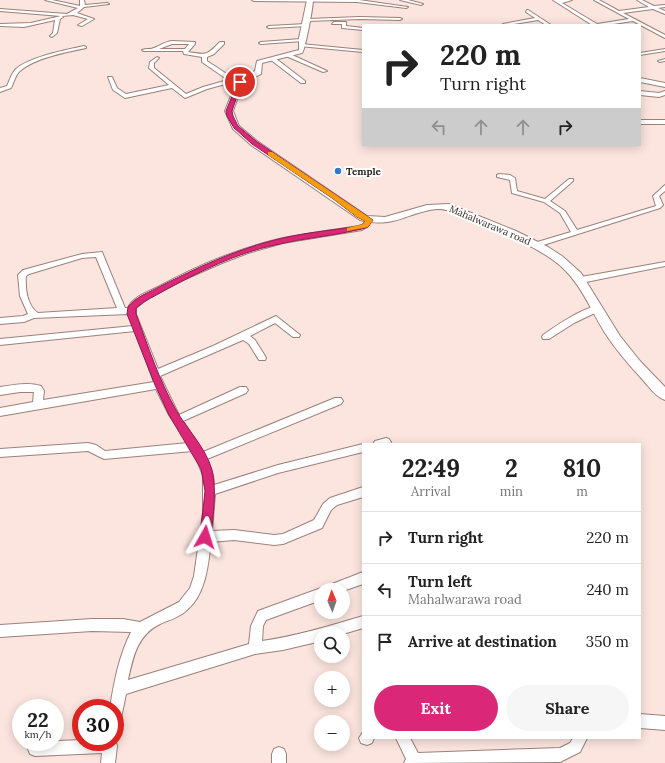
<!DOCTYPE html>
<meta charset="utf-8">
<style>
:root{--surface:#fff;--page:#f6f6f6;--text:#222;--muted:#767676;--line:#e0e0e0;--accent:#db2777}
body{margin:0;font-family:Lora,serif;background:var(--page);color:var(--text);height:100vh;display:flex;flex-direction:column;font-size:15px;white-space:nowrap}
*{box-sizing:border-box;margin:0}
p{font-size:13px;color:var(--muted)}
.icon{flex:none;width:22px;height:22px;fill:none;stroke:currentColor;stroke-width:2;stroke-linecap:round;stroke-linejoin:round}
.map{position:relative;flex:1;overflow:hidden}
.panel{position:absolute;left:362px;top:443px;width:279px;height:296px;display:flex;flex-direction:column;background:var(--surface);border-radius:0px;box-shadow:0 2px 10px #0003}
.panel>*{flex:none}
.banner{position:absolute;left:362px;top:24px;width:279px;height:122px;border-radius:0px;box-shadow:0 2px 10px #0003;background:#fff;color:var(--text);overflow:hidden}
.needle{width:26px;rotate:358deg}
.buttons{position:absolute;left:314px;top:583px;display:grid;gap:8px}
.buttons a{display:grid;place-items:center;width:36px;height:36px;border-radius:50%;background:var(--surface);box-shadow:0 2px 10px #0003;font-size:20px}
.speed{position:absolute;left:12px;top:699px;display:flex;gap:8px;font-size:20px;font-weight:700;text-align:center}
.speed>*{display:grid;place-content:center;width:52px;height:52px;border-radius:50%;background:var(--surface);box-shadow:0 2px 10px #0003;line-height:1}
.speed small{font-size:10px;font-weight:400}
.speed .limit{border:6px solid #d22;background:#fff;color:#111}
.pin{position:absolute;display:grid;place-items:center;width:34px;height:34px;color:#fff;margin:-17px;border:2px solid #fff;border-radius:50%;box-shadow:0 1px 4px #0007}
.me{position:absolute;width:44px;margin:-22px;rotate:6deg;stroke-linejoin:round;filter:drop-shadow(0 0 3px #0008)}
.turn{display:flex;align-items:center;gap:14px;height:84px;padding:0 12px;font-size:18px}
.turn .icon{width:52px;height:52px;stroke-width:2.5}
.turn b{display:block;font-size:28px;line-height:34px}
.lanes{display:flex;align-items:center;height:38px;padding:0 12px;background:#0003;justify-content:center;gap:20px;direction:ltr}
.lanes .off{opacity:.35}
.eta{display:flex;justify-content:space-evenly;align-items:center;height:68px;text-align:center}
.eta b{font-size:24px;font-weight:700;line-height:28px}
.action{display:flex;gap:8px;margin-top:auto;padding:8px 12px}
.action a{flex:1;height:46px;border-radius:24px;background:var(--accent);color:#fff;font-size:16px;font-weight:700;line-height:46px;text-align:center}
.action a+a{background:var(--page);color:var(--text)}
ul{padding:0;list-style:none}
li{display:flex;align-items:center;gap:12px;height:52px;padding:0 12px;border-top:1px solid var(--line)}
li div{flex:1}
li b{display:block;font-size:15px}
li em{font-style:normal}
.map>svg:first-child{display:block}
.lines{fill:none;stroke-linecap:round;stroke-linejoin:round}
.street-casing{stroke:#9b817a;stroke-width:2}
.secondary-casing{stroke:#9b817a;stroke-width:2}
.street{fill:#fff;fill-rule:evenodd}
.secondary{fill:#fff;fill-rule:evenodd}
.route{fill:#db2777;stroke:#8e194d}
.slow{fill:#f59e0b}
.poi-dot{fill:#307acb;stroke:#fff;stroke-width:1.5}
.labels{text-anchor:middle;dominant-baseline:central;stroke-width:4;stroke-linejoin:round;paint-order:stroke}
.far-poi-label{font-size:10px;font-weight:bold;fill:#291f1c;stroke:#fff;text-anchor:start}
.far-street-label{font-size:10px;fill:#291f1c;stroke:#fff}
</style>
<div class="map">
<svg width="665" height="763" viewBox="0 0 665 763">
<rect width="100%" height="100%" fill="#fce5df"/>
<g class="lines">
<g class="street-casing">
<path id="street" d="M45,0H52L80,6V0H84L85,5L107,3L109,4L84,7L77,13L94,19L82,26L78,25L88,19L73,15L62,16L63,17L60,19L57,33L52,37L50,36L53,33L55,20L24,27L0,26V24L31,23L61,16L0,11V9L67,14L78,8Z
M252,0H359L408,7L406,8L357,2L254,1Z
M400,0H408L423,4L421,5Z
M553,0H572L562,3L597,24L629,19L594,0H599L619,11L649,7L637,0H642L654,6L665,5V7L658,8L665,11V14L653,9L623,13L665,35V38L633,21L607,25H592Z
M527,10H528L551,25H546L538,20L508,25L503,24L535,18L526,12Z
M360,17L400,18L402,19L400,20L360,19L308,21L306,20L308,19Z
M334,22H346V26L363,28V30L342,28V24H332Z
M306,24L308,26L269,28L267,27L269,26Z
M301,39L303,41L261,44L259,43L261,42Z
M172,41L195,42V44L188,52C207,55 206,56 220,42H224V44L214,54L207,57V61L233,78L245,76L248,78L207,89L185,98L172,88L125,98L113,90L108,77H112L117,88L126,94L169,85L149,68L150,62L157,57L159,58L154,63V68L186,94L203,87L228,80L202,62V57L184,54L183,51H144L142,50C146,48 150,50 154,48C161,45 165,42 172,41ZM172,44H189L185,49H159Z
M301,44L363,50V52L299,46Z
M84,46L86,47V48C67,52 34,58 20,71C15,75 14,83 11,88L0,92V88L7,86C10,80 11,74 16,69C29,57 66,50 84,46Z
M665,49V51L640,55V53Z
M286,54H290L327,71L323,72L286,56Z
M271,58H275L305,81V83H301L271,60Z
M665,59V61L660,62L658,61Z
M640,78L665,83V87L640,82Z
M640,91L659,93L665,91V95L659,97L640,95Z
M640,120H665V124H640Z
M499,174L510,175L515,178L517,191L545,199L569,179H573V181L550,201L565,211L577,230L656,206L653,196L665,185V191L659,196L663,205L660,208L537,247L533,245L534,243L571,232L560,213L544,202L512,193L510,180L497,177V175Z
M369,218L372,220L367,227L362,230L283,243L248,253L222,263L183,280L147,299L136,308V314L158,369L213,346L276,316L300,335L299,337H293L275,323L250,336L255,340L265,356L266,358L265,360H259L249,344L243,340L160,376L179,415L240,387H246L248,390L246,393L183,421L203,452L335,398H341L343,401L341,404L207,459L213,475L214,485L278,465L363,444H364L363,452L278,473L215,494L212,531L234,530L274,535L283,534L314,520L323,504L330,498L363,487V497L337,505L331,510L322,528L283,544L274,545L234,540L211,542C208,565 206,594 187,610C180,617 169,620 160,624C137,635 133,657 128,680L249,644L251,626L258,611L321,588L325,590L327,586L363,572V584L343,591V590H321V600L266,620L263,626L262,641C297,636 329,626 363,616V628L343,634H321V641L283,650L255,654L126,694L120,723L115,725V708H110C114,682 119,656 131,632L92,631L0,637V625L92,619H123L140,622L179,602L190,588L194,576L203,513V475L193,451L104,459L88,451L0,457V449L88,443L96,445L105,451L188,443L169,415L156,389L0,416V408L33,402L34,392H20L0,395V387C13,385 28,382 41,386L44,391L43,400L154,382L135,331L0,345V339L133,326L128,314L34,318L24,322L0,324V318L23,316L28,314L20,296L18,275L23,270L82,254L102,252L125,308H128C132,297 150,291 160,286C195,267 232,251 271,241C299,234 329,231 358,226L363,225L367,219ZM96,257L117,308L38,313C27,306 25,288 26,276L29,274L82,258Z
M665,262V266L581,283L577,280L581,277Z
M598,305L601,306L602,308L601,310L574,323L549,339H543L542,337L543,335C560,323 578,311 598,305Z
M386,438L389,439L391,442L390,444H373L375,441Z
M640,714L665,716V730L640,728Z
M363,732V738H374L372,743L367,745L361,743L359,738Z
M115,738L117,746L115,763H101L102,753L35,756L30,754L28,749L30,744L35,742L81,740V742H115Z
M396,738H410L418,753L560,748L570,743L573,738H587L580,752L560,762L404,763L406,759Z
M279,747L284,749L286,754V763H272V754L274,749Z"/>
</g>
<g class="secondary-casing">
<path id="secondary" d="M307,0H313C313,7 305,51 302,53L262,63L261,74L243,83L233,111L239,126L257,141L367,216L385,217L427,205L449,204L516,231L548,247L562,256L581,273L620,336L640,361L665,387V400C656,397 649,387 643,380C629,365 616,350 605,333C589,307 579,278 553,260C528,242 499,232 471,220C460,216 449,208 437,209C407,212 395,229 360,220L251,145L233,129L225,111L237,80L255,71L257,61L299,50V38Z"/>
</g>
<use href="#street" class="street"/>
<use href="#secondary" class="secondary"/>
</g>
<path class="route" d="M238,81L242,82L232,111L233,116L238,126L256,141L373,220L368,227L362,229C333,236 303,238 275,245C237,253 201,271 167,289C157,295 145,300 136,308V314C148,346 159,380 176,410C187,429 206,448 212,470C217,492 213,514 211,537L209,540L205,542L201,540L200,537L205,491L201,469L169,415L155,385L127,314L128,307C135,297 150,292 161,286C196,268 233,251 271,241C299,233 329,231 358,226L363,224L365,221L357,217L332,198L252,144L234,128L227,116L226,111Z"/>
<path class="slow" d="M268,152H272L373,220L368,227L347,231V228L363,224L365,221L357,217L332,198L268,155Z"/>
<circle class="poi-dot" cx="338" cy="171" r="4"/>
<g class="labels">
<g class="far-poi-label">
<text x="346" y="171">Temple</text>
</g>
<g class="far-street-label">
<text transform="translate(490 225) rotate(23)">Mahalwarawa road</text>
</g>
</g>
</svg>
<div class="buttons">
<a><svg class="needle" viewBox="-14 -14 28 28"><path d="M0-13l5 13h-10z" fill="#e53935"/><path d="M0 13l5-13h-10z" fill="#767676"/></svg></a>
<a><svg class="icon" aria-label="search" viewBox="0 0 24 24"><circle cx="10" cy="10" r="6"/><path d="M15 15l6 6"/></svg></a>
<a>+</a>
<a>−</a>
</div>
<div class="speed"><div>22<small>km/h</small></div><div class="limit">30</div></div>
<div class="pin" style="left:240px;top:82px;background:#d93025"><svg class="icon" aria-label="arrive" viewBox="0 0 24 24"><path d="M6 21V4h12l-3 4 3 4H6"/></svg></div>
<svg class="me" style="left:205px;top:537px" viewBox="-20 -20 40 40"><path d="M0-17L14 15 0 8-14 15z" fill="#db2777" stroke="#fff" stroke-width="4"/></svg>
<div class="banner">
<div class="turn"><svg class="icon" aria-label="right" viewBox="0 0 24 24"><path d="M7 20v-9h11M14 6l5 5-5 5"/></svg><div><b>220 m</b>Turn right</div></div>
<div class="lanes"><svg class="icon off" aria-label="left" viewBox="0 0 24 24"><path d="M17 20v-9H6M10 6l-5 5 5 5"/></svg><svg class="icon off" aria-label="ahead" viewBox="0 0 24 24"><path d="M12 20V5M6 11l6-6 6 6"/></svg><svg class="icon off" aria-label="ahead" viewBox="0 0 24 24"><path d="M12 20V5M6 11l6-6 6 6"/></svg><svg class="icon" aria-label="right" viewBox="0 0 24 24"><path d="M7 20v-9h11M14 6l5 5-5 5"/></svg></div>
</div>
<section class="panel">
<div class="eta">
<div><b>22:49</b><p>Arrival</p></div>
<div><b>2</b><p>min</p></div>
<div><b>810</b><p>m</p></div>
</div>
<ul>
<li><svg class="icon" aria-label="right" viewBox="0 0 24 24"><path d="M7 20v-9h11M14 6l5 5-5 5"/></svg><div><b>Turn right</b></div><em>220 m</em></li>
<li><svg class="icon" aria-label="left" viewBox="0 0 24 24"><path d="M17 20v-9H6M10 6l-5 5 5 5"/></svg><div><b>Turn left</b><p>Mahalwarawa road</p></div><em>240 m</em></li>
<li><svg class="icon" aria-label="arrive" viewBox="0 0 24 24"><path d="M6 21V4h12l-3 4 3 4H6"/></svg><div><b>Arrive at destination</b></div><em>350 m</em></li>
</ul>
<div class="action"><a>Exit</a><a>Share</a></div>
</section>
</div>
